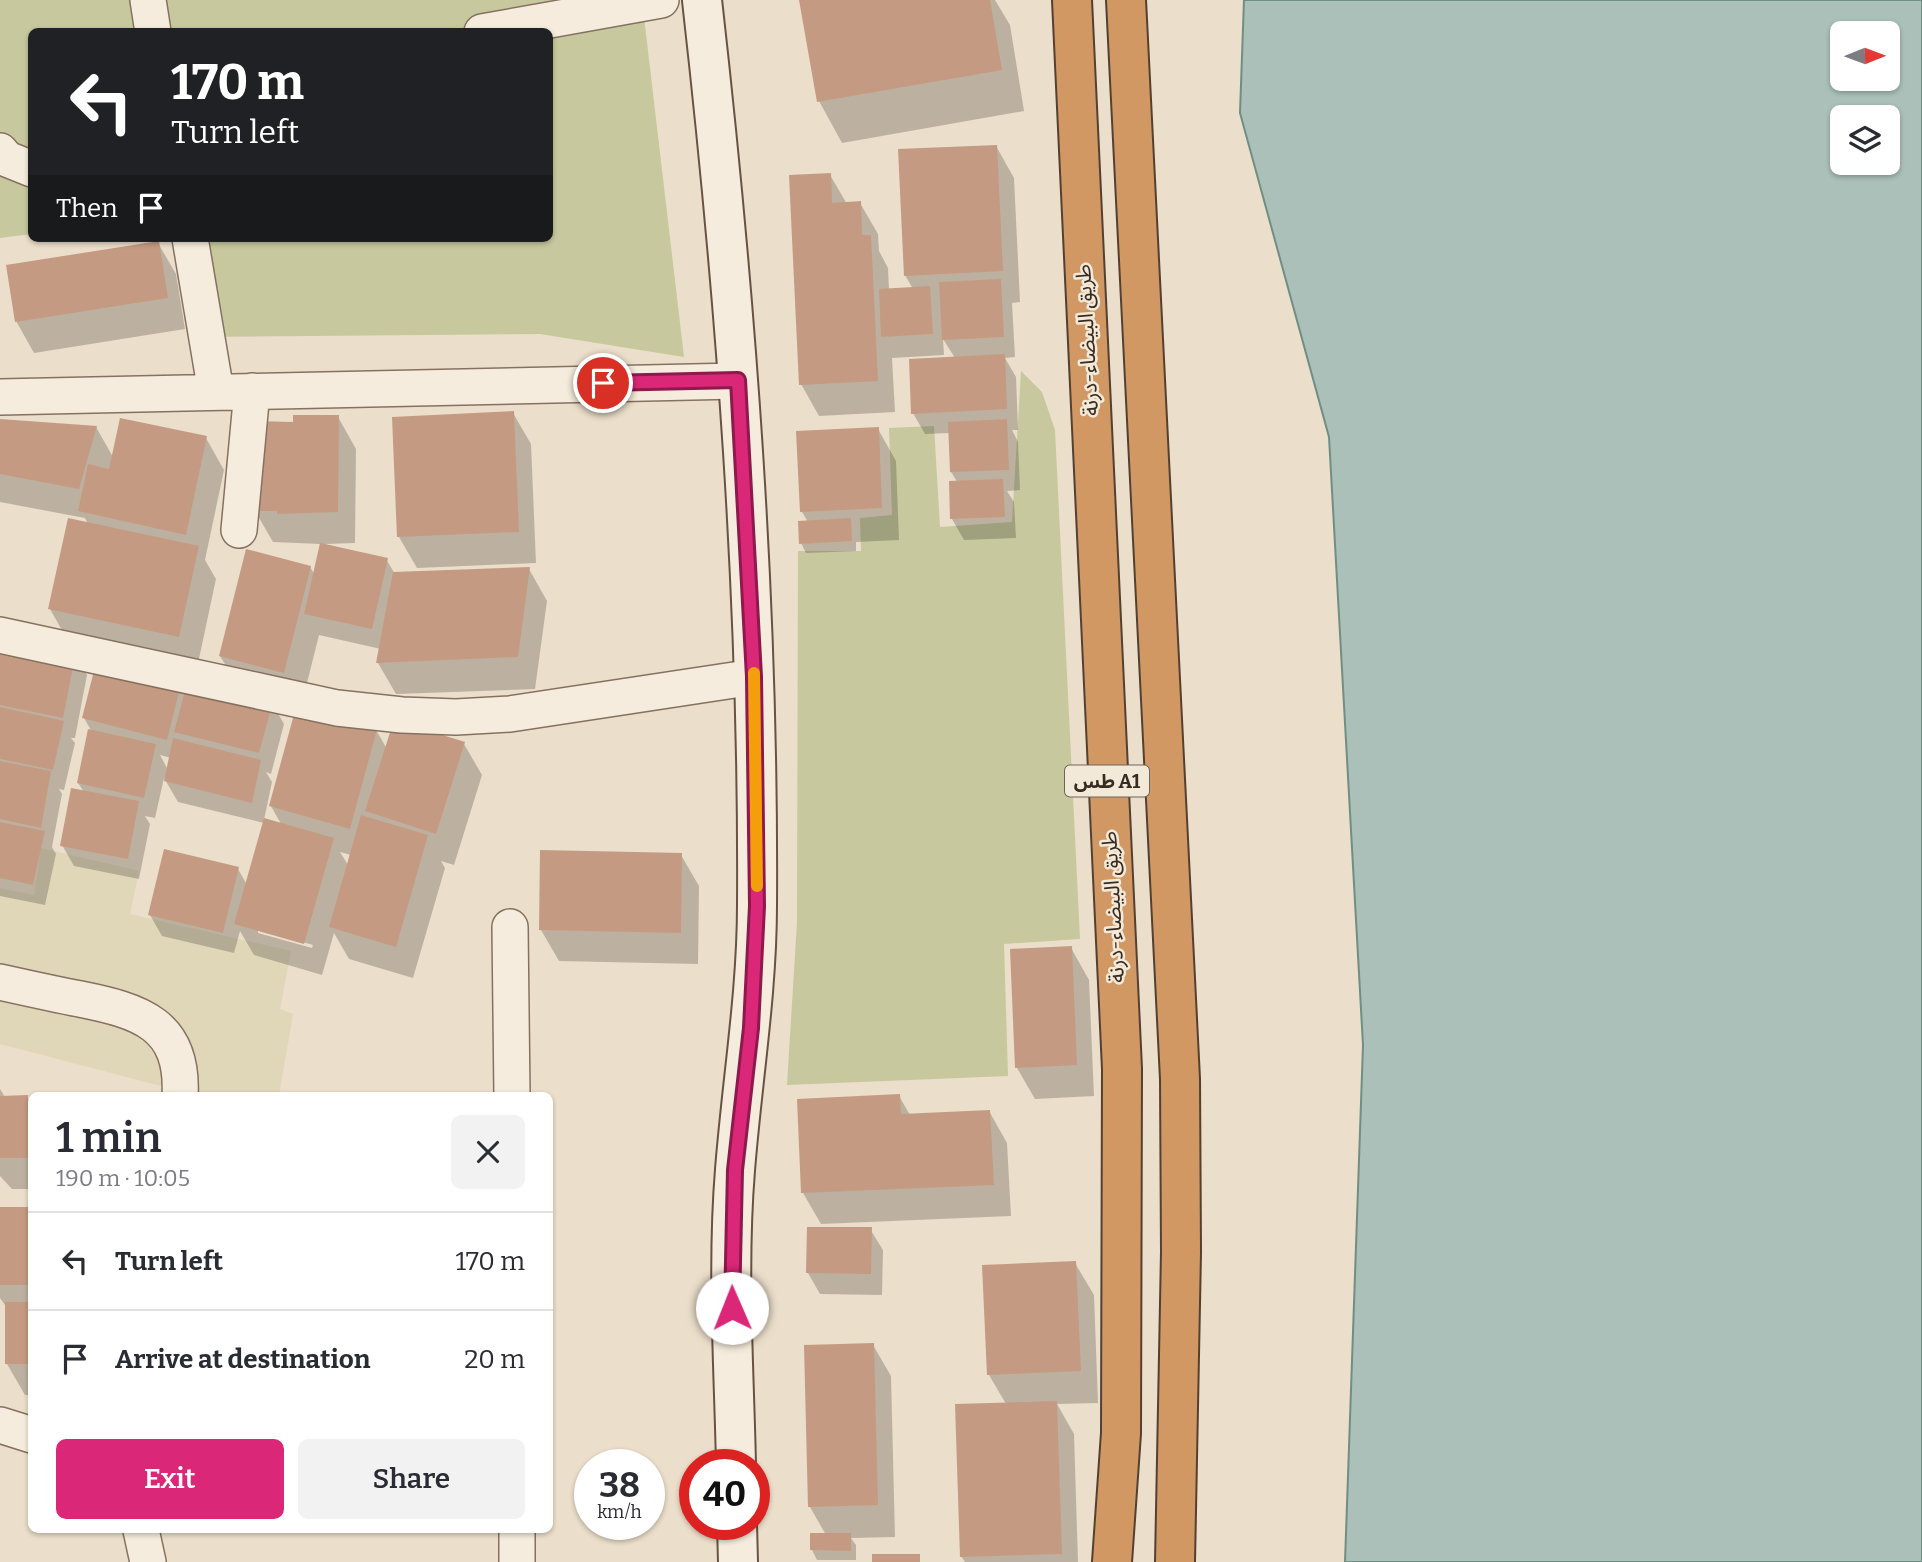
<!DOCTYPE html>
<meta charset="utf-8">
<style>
:root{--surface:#fff;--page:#f2f2f3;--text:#2b2b33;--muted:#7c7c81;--line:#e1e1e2;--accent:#db2777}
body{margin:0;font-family:Bitter,"Noto Sans Arabic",serif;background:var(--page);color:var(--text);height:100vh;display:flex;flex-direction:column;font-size:26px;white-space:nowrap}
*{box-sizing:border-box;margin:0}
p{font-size:23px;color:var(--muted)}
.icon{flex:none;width:38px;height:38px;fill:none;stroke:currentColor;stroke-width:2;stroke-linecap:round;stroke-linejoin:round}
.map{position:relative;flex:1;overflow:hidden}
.drawer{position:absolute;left:28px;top:1092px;width:525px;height:441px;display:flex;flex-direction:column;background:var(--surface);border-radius:10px;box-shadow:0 2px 5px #0004}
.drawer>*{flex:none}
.top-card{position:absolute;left:28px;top:28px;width:525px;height:214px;border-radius:10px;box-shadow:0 2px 5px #0004;background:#202124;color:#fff;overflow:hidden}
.needle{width:46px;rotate:89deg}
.tools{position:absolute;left:1830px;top:21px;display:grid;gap:14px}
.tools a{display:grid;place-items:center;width:70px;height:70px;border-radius:10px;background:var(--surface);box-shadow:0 2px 5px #0004;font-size:35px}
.speed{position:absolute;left:574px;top:1449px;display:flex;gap:14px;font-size:35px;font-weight:700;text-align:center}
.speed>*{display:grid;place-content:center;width:91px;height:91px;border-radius:50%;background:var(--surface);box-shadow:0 2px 5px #0004;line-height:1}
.speed small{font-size:18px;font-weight:400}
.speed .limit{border:10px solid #d22;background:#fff;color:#111}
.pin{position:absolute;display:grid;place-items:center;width:60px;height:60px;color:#fff;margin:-30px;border:4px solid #fff;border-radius:50%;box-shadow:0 2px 7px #0007}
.me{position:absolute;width:77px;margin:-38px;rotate:359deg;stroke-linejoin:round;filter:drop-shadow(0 0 5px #0008)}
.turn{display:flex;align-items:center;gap:24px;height:147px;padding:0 28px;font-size:32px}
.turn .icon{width:91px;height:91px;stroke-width:2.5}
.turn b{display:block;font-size:49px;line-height:60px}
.then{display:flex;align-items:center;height:66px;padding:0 28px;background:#0003;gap:14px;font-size:26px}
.round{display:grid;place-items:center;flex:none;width:74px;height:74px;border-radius:10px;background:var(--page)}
.headline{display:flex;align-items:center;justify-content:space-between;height:119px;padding:0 28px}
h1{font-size:42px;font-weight:600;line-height:52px}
.button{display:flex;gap:14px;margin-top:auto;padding:14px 28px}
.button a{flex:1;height:80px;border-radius:10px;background:var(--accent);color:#fff;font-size:28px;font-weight:600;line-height:80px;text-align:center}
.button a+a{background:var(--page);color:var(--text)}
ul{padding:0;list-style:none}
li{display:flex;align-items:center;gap:21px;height:98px;padding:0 28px;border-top:2px solid var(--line)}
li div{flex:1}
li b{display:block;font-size:26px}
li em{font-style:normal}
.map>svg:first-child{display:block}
.farmland{fill:#e0d6b8}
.green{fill:#c7c89e}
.water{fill:#aac0b8;stroke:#718e84;stroke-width:2;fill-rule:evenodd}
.shadow{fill:#0003;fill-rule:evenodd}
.building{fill:#c59a83}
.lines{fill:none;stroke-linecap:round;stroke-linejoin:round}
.street-casing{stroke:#867160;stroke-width:38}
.secondary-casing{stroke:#685243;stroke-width:42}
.highway-casing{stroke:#544033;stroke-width:42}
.street{stroke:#f6ecdd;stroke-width:35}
.secondary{stroke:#f6ecdd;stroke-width:38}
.highway{stroke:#d19864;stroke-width:38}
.route-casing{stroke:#8e194d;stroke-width:18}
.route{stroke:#db2777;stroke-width:12}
.slow{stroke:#f59e0b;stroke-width:12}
.labels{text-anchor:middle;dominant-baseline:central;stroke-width:5;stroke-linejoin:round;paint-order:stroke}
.shield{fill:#f3e9d9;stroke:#706459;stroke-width:2}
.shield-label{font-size:19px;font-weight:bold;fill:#382b22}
.street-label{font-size:21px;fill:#382b22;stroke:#f3e9d9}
</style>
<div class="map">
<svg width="1922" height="1562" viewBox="0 0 1922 1562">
<rect width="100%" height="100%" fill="#ebdeca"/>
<path class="farmland" d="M41,848L139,871L130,914L291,951L280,1009L293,1014L279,1095H173V1089L0,1044V888L34,895Z"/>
<path class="green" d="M0,0H642L684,357L540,334L192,337L185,238H550V32H32L31,234L0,238Z
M1021,371L1042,392L1055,430L1080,939L1004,944L1008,1076L787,1085L797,922L798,551H861L860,518L892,515L889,428L934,426L940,527L1012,522Z"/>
<path class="water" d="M1244,0H1922V1562H1345L1363,1045L1329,437L1240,113ZM1843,33H1888V79H1843ZM1843,117H1888V163H1843Z"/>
<path class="shadow" d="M801,0H995L1010,25L1024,111L842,143L819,101Z
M996,146L1014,178L1020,302L1012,303L1015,357L1005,358L1016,377L1018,430H1012L1018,442L1020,490L1007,491L1014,502L1016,538L964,540L952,519L950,483H958L951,472L950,433L925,434L913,413L955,358L943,339L944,355L892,358L895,412L819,416L801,384L830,175L847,204L860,203L878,234L879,251L888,268L889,290L913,289L905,275Z
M158,243L176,274L185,329L34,353L16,321Z
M513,413L531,444L536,563L417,568L399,537Z
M338,417L356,449L355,543L325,544L386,559L395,574L529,569L547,601L535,689L396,694L378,663L381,649L319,635L302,703L239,687L220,656L310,567L315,575L321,544L273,542L255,511L295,424Z
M0,421L96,427L113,457L206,438L224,470L205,560L216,579L197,668L68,641L50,609L88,524L85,518L0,502Z
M878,429L896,461L899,540L856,542V551L806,553L801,543L808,522L802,512L798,433Z
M0,638L75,654L87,675L75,738H71L75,743L64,790L59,789L62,794L52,847L56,854L45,905L0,896Z
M99,661L272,703L284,724L271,774L266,772L272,782L264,820L281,824L271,806L376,730L387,749L464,744L482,775L454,865L441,861L445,868L413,978L349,959L334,933L322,975L254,955L240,931L234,953L162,936L150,915L238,869L247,885L264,823L178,802L164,778L155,818L145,816L150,824L139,879L74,866L62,845L84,792L78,783L92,732L84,718ZM160,755L171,758L168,770ZM340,852L351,855L348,865ZM258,929L313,945L312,948L258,933Z
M681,855L699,886L698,964L559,961L541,930Z
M1071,948L1089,980L1094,1096L1035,1099L1017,1068Z
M0,1089L5,1097H27L32,1105V1189H12L0,1176Z
M899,1096L910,1115L989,1111L1007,1143L1011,1216L821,1224L803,1193Z
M0,1209H32V1395H25L7,1364V1308L0,1298Z
M870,1229L883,1250L882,1295L820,1294L808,1273Z
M1075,1263L1094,1295L1098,1403L1057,1404L1074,1434L1078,1562H965L961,1556L1006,1404L989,1375Z
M873,1345L891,1376L895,1537L851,1538L856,1545V1560H817L812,1550L826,1535L810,1507Z"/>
<path class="building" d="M799,0H990L1002,70L817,102Z
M997,145L1003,271L904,276L898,149Z
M831,173L832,203L861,201L862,235H871L878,381L799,385L789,175Z
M159,241L168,298L15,322L6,265Z
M1001,279L1004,337L942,340L939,282Z
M930,286L933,334L881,337L879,289Z
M1005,354L1007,409L911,414L909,359Z
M514,411L519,532L397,537L392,417Z
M293,415H339L338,512L277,514V511H253L254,421L293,422Z
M120,418L207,436L186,535L78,511L88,464L109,469Z
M0,419L97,426L79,489L0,474Z
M1007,419L1009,470L950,472L948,422Z
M879,427L882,508L800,512L796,431Z
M1003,479L1005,517L950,519L949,481Z
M68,518L199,546L179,637L48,609Z
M851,518L852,541L799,544L798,521Z
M320,543L388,558L372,629L304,614Z
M246,549L311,566L284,673L219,656Z
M530,567L518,657L376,663L393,572Z
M0,636L76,652L63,718L0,705Z
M97,659L182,680L167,740L82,718Z
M188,680L273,701L259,753L174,732Z
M0,707L64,721L53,770L0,759Z
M296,707L377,729L350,829L269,806Z
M394,720L465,742L436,834L365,811Z
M88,729L156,744L144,798L77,783Z
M173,738L261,760L252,803L164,781Z
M0,761L51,771L41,828L0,819Z
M71,788L139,801L128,859L60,846Z
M361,815L428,835L396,947L329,927Z
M264,818L334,838L304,944L234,924Z
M0,822L45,831L33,885L0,878Z
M164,849L239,867L223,933L148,915Z
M540,850L682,853L681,933L539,930Z
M1072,946L1077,1065L1015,1068L1010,949Z
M900,1094L901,1114L990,1110L994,1185L801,1193L797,1099Z
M28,1095V1107H32V1158H0V1096Z
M0,1207H32V1285H0Z
M807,1227H872L871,1274L806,1273Z
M1076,1261L1081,1371L987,1375L982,1265Z
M5,1302H32V1364H5Z
M874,1343L878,1505L808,1507L804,1345Z
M1057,1401L1062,1554L960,1557L955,1404Z
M810,1533H851V1551L810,1550Z
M872,1554H920V1562H872Z"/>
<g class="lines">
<g class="street-casing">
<path id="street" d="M148,0L153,32
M482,32L661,0
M0,151L7,159L32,169
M190,238L216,392
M0,397L738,381
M239,530L252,391
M0,635L337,708L402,715L456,717L510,714L754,677
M510,927L512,1096
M0,982C27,988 54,994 80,999C140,1011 184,1024 180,1096
M0,1425L32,1435
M141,1530L148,1562
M517,1530V1562"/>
</g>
<g class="secondary-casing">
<path id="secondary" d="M702,0C736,300 759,603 757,905C757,994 742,1081 735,1170C727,1268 734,1367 736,1465
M737,1524L738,1562"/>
</g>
<g class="highway-casing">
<path id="highway" d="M1072,0L1122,1069L1121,1433L1112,1562
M1126,0L1180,1079L1181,1252L1175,1562"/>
</g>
<use href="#street" class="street"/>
<use href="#secondary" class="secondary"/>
<use href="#highway" class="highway"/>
</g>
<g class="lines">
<g class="route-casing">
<path id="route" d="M603,383L738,380L754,677L757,906L751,1028L735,1170L732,1308"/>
</g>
<use href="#route" class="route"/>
<path class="slow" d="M754,673L757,886"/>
</g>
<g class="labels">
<rect class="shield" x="1065" y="765.5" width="84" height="31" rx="5"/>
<g class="shield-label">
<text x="1107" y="781">طس A1</text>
</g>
<g class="street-label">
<text transform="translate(1087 340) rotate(-93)">طريق البيضاء-درنة</text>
<text transform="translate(1113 907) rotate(-93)">طريق البيضاء-درنة</text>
</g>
</g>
</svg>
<div class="tools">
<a><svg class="needle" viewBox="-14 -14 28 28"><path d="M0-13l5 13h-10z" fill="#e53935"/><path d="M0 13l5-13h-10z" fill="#7c7c81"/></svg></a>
<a><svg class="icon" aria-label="layers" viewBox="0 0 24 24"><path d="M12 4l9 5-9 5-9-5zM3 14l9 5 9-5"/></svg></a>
</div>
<div class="speed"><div>38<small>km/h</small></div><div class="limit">40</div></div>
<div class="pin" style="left:603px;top:383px;background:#d93025"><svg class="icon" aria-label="arrive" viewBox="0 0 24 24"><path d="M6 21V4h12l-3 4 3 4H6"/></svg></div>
<svg class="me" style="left:732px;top:1308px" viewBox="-20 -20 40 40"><circle r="19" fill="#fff"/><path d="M0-13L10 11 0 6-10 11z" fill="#db2777"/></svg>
<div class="top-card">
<div class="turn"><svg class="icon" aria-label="left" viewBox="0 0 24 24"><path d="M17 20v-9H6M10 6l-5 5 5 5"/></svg><div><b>170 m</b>Turn left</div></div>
<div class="then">Then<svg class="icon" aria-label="arrive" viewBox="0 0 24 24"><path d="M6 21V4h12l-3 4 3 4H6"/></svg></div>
</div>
<section class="drawer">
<div class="headline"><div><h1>1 min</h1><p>190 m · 10:05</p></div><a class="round"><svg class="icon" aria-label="close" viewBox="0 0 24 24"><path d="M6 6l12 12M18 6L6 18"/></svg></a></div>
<ul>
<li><svg class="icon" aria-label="left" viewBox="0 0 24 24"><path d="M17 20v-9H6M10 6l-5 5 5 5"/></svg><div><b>Turn left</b></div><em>170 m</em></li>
<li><svg class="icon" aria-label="arrive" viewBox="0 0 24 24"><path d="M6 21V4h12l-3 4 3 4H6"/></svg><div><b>Arrive at destination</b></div><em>20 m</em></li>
</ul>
<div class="button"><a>Exit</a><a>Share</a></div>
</section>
</div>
